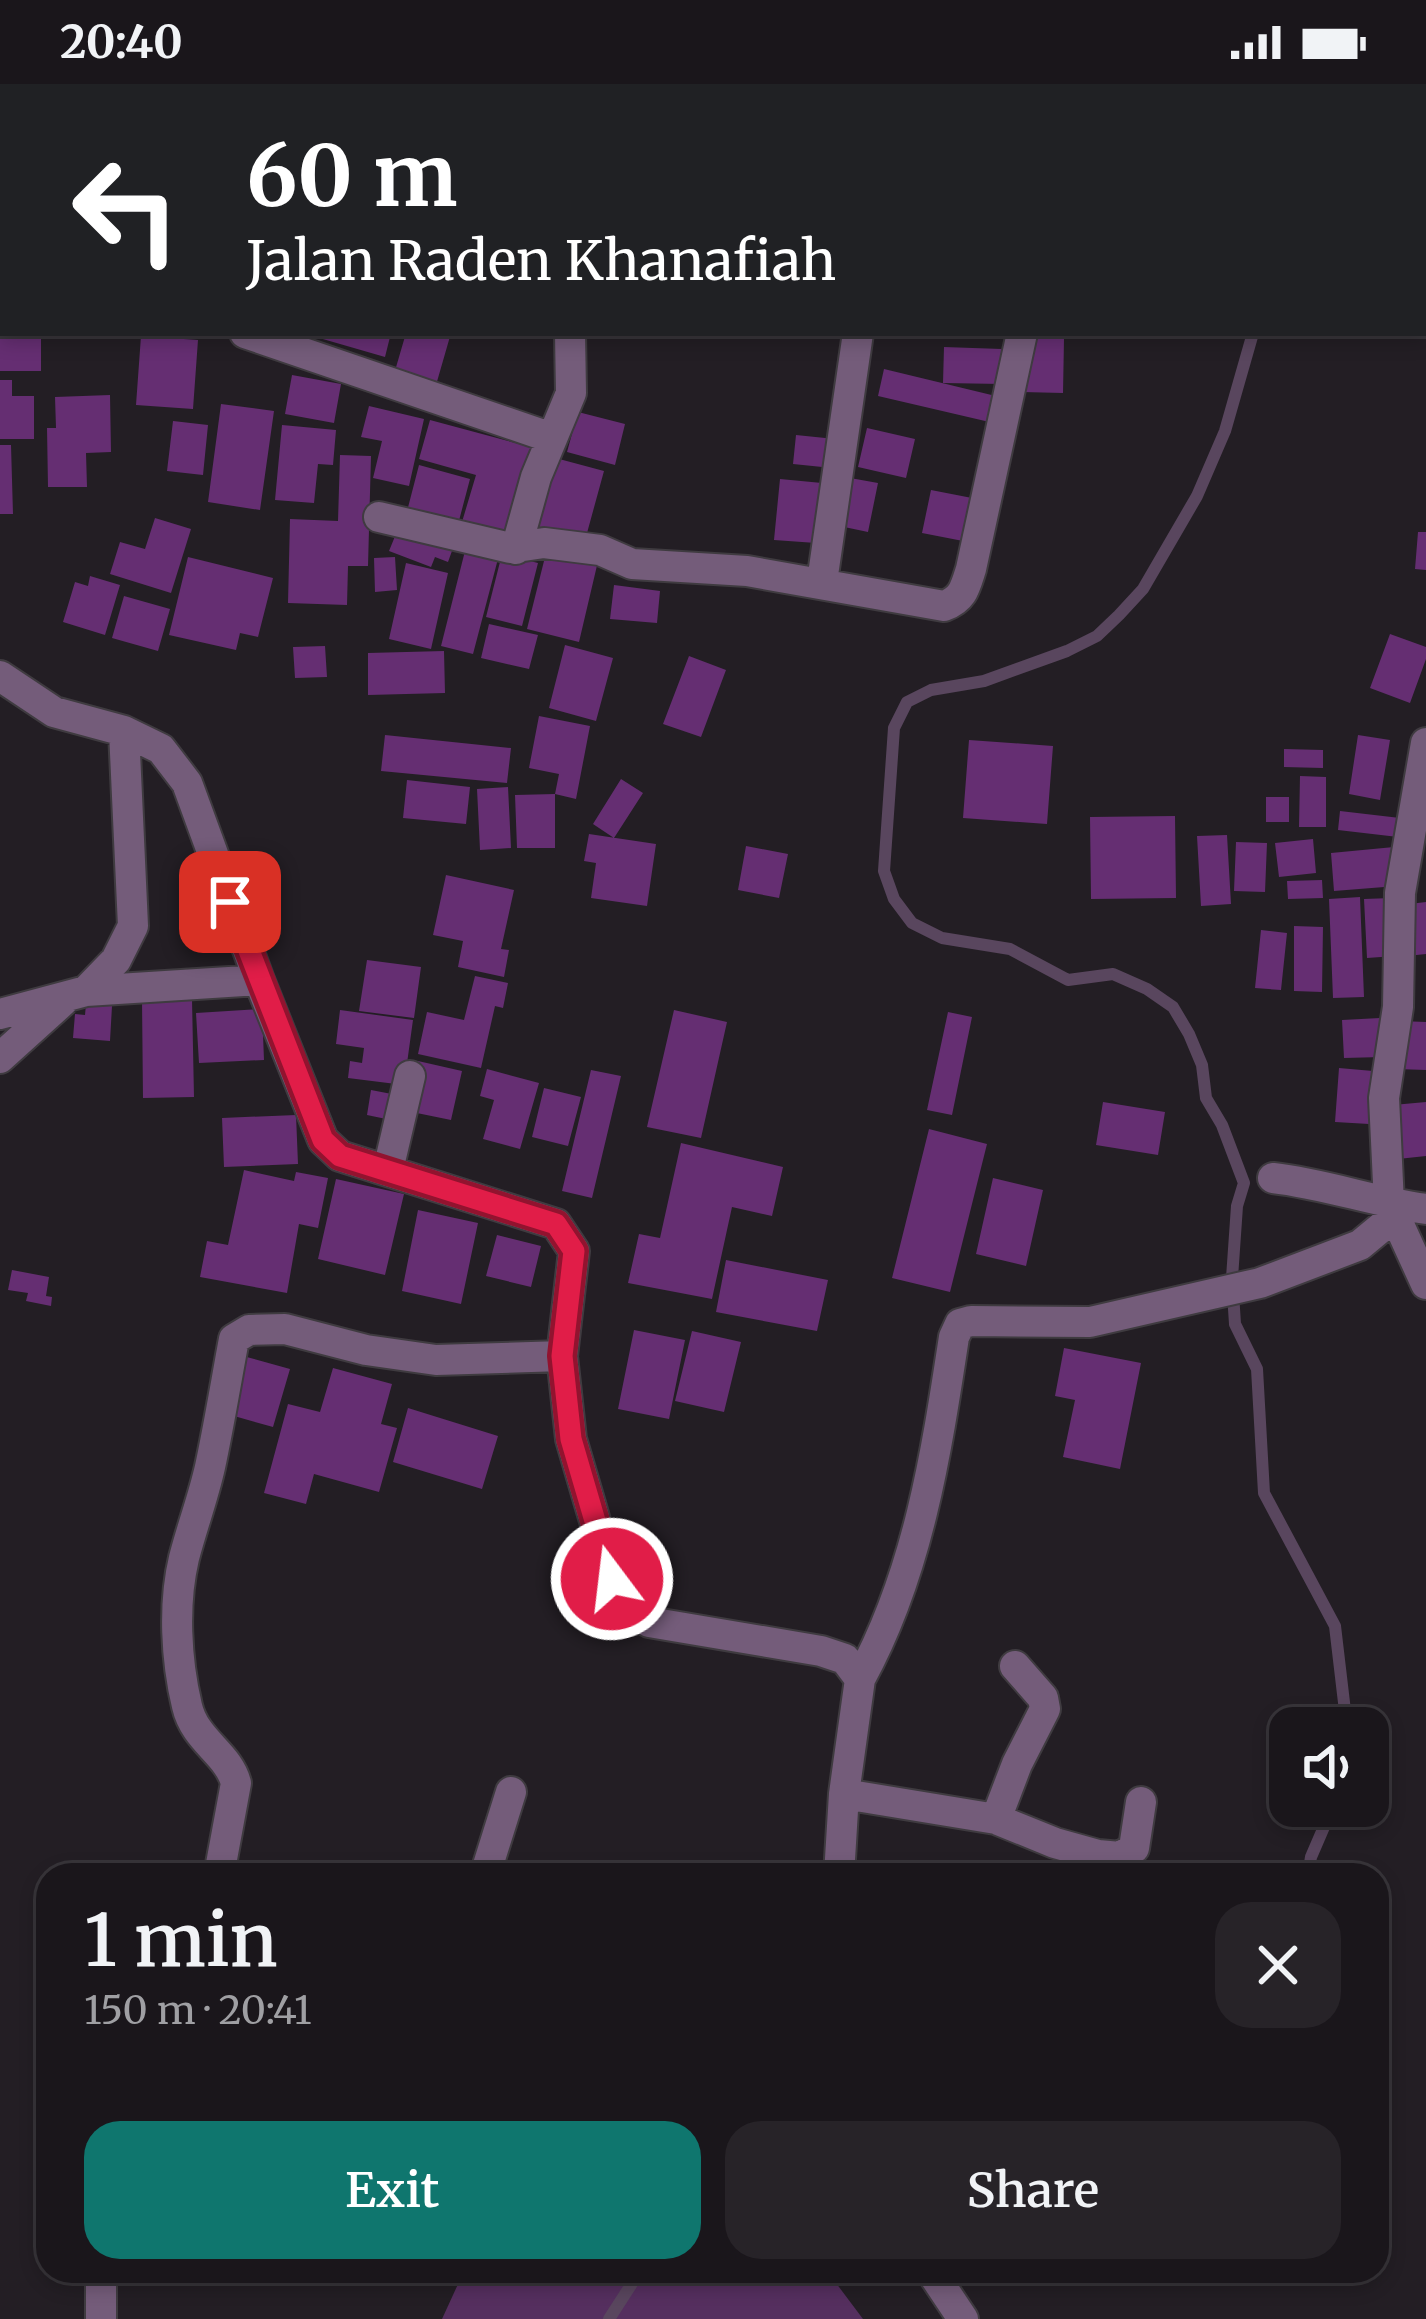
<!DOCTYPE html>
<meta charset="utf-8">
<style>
:root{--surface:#1a161b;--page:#272328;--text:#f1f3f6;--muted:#9f9fa3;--line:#38353a;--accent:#0f766e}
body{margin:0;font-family:Merriweather,serif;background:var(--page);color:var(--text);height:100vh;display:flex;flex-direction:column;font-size:45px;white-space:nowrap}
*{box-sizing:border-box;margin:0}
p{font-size:39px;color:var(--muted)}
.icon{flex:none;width:66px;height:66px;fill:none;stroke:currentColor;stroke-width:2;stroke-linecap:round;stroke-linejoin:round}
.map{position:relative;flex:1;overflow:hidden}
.drawer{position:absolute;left:36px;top:1779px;width:1353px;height:420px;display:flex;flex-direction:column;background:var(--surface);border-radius:36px;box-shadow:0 6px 18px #0003,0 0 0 3px var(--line)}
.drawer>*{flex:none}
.hud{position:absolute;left:0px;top:0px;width:1428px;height:252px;box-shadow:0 6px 18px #0003,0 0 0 3px var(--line);background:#202124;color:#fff;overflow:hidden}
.tools{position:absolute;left:1269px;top:1623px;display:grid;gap:24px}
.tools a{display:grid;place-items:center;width:120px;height:120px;border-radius:24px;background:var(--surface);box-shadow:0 6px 18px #0003,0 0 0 3px var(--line);font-size:60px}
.pin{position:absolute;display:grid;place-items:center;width:102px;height:102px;color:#fff;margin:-51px;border-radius:24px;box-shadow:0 6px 18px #0006}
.me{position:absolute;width:132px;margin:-66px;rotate:345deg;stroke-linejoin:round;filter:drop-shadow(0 0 9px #0008)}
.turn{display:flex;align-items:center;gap:42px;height:252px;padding:0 48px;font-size:54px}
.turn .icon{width:156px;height:156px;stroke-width:2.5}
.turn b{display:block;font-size:84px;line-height:102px}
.round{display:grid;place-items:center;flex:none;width:126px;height:126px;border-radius:36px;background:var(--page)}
.headline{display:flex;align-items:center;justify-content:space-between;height:204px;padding:0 48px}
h1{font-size:72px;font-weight:600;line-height:90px}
.cta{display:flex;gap:24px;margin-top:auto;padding:24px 48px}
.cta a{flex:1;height:138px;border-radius:36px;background:var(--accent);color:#fff;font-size:48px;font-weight:600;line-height:138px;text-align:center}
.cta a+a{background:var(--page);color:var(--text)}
.status{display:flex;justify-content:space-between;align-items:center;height:84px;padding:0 60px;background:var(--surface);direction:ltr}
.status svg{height:33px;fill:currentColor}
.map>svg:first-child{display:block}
.green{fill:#552f5f}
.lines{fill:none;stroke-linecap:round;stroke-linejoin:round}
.stream{stroke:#59465e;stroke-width:12}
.building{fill:#652e72}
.minor-casing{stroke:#3f3b40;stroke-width:34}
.minor{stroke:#745c7a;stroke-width:30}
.route-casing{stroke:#92132f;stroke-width:30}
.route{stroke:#e11d48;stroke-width:21}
</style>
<div class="status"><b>20:40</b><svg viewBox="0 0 49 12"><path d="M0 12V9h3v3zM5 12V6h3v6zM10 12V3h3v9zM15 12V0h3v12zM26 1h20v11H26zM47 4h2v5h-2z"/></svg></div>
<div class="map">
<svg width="1426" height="2235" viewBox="0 0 1426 2235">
<rect width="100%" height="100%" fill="#231e24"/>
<path class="green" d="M464,2187H827L863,2235H442Z"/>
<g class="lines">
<path class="stream" d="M1156,0L1169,3
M1253,249L1225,347L1197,412L1143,505L1119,531L1097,552L1067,567L984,597L931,606L907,618L894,644L884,787L894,815L912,839L942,854L1010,865L1068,896L1113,890L1147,905L1173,923L1189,950L1202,981L1206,1014L1222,1041L1244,1099L1237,1122L1232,1194L1235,1240L1257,1285L1264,1409L1335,1542L1347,1644
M1308,1791L1311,1773L1333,1722
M609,2235L640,2187"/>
</g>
<path class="building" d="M0,249H41V287H0Z
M302,249H391L385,273Z
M406,249H451L434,308L392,297Z
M950,249H1014V255L949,253Z
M141,252L198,256L193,325L136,321Z
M1024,254L1064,255L1063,309L1022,308Z
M944,263L1002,265V300L943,299Z
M884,285L1004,314L998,340L878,312Z
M292,291L341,300L334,339L285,330Z
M0,296H12V312H34V355H0Z
M110,311L111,368L86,369L87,403H48L47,344H56L55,313Z
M221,320L274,327L260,426L208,418Z
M369,322L424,335L409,402L373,394L382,357L361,353Z
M578,328L625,340L615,381L567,368Z
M430,336L538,365L511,462L459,448L476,391L419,375Z
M173,337L208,341L203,391L167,387Z
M282,341L336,346L333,381L318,380L314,419L275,416Z
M867,344L915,355L906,394L858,383Z
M796,351L835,355L832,384L793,380Z
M0,361H11L13,430H0Z
M340,371L371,372L368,482H348L347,521L288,519L290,435L338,437Z
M548,372L604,387L584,460L527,445Z
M419,381L470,395L456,448L405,435Z
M839,392L878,399L868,448L830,440Z
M780,395L822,399L816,459L774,456Z
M931,406L972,414L963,457L922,449Z
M155,434L191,445L171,509L110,490L120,458L145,465Z
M400,440L457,453L448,478L435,473L431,483L389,467Z
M1418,448H1426V486L1415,485Z
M548,461L599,473L579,558L527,545Z
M466,463L499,471L473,570L441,562Z
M502,470L538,479L522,542L486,533Z
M188,473L273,494L258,553L240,549L236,566L169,551Z
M395,473L397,506L375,508L374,474Z
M406,479L448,489L431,565L389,555Z
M90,492L120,501L105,551L63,538L75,498L88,502Z
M614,501L660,507L657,539L610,535Z
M124,512L170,525L158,567L112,554Z
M489,540L538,551L529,585L481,574Z
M1390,550L1426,563V575L1410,619L1370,604Z
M565,561L613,574L596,637L549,624Z
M325,562L327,593L295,594L293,563Z
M444,567L445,609L368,611V569Z
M689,572L726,586L701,653L663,640Z
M539,632L590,642L576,715L555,710L559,690L529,684Z
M385,651L511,664L507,699L381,687Z
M1358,651L1390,656L1380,716L1349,710Z
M969,656L1053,662L1047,740L963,734Z
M1284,665L1323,666V684L1284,683Z
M1300,692L1326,693V743H1299Z
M621,695L643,709L614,754L593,740Z
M407,696L470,703L466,740L403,734Z
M508,703L511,764L480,766L477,705Z
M555,710V764H517L515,711Z
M1266,713H1289V738H1266Z
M1340,727L1400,734L1398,753L1338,746Z
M1175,732L1176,814L1091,815L1090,733Z
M589,750L656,760L647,822L591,814L596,779L584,777Z
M1227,751L1231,820L1201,822L1197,752Z
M1313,755L1316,789L1279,793L1275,759Z
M1236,758L1267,759L1265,808L1234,807Z
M746,762L788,770L779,814L738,806Z
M1394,763L1397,802L1334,807L1331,769Z
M446,791L514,806L501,865L509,866L504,893L458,883L463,857L433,851Z
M1322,796L1323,814L1288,815L1287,797Z
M1360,813L1364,913L1333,914L1329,815Z
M1392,814L1395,872L1367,874L1364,815Z
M1426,818V870L1407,872L1401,821Z
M1294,842L1323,843L1322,908L1294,907Z
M1261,846L1287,849L1281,906L1255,904Z
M367,876L421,883L414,934L359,927Z
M475,892L508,899L503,924L495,922L481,984L418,970L427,928L464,936Z
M192,915L194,1013L143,1014L142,916Z
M86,920L112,922L110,957L73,954L75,930L85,931Z
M262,925L264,976L199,979L196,929Z
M340,926L413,936L404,1001L348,994L350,977L362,979L364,964L336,960Z
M674,926L727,938L701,1054L647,1043Z
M948,928L972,933L952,1031L927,1026Z
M1380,934L1382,973L1344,974L1342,936Z
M1400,937L1426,938V986L1397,985Z
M418,977L462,987L451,1036L407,1027Z
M1339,984L1373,987L1369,1040L1335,1038Z
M487,985L539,999L520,1065L483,1055L494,1016L480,1012Z
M591,986L621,992L592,1114L562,1107Z
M544,1004L581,1013L568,1062L532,1053Z
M371,1006L397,1011L391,1036L367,1031Z
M1103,1018L1165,1028L1158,1071L1096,1061Z
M1426,1018V1072L1398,1075L1393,1021Z
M296,1031L298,1080L224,1083L222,1034Z
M929,1045L987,1060L950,1208L892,1194Z
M681,1059L783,1083L772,1132L732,1123L712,1215L628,1199L639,1150L660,1154Z
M244,1086L294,1097L296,1088L328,1094L318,1144L299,1140L287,1209L200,1193L207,1157L228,1161Z
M993,1094L1043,1106L1026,1182L976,1170Z
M336,1095L404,1110L385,1191L318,1175Z
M418,1126L478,1139L461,1220L402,1207Z
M497,1151L541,1162L531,1203L486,1192Z
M726,1176L828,1196L817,1247L716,1228Z
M12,1186L49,1193L46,1212L52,1213L51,1222L26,1217L28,1209L8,1206Z
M634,1246L685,1256L669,1335L618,1325Z
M692,1247L741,1258L724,1328L675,1317Z
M1064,1264L1141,1279L1120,1385L1063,1373L1075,1316L1055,1312Z
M243,1272L290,1285L273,1343L227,1330Z
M333,1284L392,1300L381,1340L397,1344L379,1408L314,1390L306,1420L264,1409L288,1320L320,1328Z
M408,1324L498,1352L482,1405L393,1378Z"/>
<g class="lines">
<g class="minor-casing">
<path id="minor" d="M393,0L395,3
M0,152L3,154
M245,249L552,354
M379,433L510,464L544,459L600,466L632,480L747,487L944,522C963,515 965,504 971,485L1022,249
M516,465L536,393L571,309L570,249
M822,498L858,249
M0,592L54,628L124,647L161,665L187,699L259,896L323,1056L340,1072L556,1140L574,1167L562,1272L571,1355L612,1495L629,1523L649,1538L821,1567L845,1575L860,1595L844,1710L839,1791
M86,907L116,876L133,842L124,647
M0,930L86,907L259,896
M0,974L63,917
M388,1086L410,992
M1273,1094C1326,1100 1374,1118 1426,1125
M1395,1132L1426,1200
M860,1595C918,1489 936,1371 954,1253L960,1240L971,1237L1090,1238L1260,1199L1360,1161L1395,1132L1389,1120L1384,1014L1398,923L1400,809L1426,659
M844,1710L996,1735L1055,1759L1098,1771L1120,1773L1134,1764L1141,1718
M996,1735L1017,1680L1045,1625L1043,1614L1015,1582
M219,1791L236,1699C228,1669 195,1657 187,1622C176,1576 173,1520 184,1474C192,1443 203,1414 210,1383C219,1341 226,1298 234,1255L249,1246L285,1245L366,1266L436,1276L562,1272
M485,1791L511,1708
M101,2187V2235
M931,2187L963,2235"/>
</g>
<use href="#minor" class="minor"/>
</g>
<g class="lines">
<g class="route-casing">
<path id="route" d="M230,818L323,1056L340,1072L556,1140L574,1167L562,1272L571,1355L612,1495"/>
</g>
<use href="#route" class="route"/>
</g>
</svg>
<div class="tools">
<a><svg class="icon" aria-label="sound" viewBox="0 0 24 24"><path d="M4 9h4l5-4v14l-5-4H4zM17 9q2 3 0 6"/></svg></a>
</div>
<div class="pin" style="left:230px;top:818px;background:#d93025"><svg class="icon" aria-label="arrive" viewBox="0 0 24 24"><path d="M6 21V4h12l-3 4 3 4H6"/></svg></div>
<svg class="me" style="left:612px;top:1495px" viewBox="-20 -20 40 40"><circle r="17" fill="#e11d48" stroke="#fff" stroke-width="3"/><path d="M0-11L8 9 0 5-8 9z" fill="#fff"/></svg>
<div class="hud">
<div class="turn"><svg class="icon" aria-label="left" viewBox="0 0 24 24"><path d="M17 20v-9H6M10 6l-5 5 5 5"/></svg><div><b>60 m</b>Jalan Raden Khanafiah</div></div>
</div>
<section class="drawer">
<div class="headline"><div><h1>1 min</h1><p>150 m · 20:41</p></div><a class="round"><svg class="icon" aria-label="close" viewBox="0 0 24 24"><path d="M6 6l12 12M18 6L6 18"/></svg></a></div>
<div class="cta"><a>Exit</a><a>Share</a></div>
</section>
</div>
